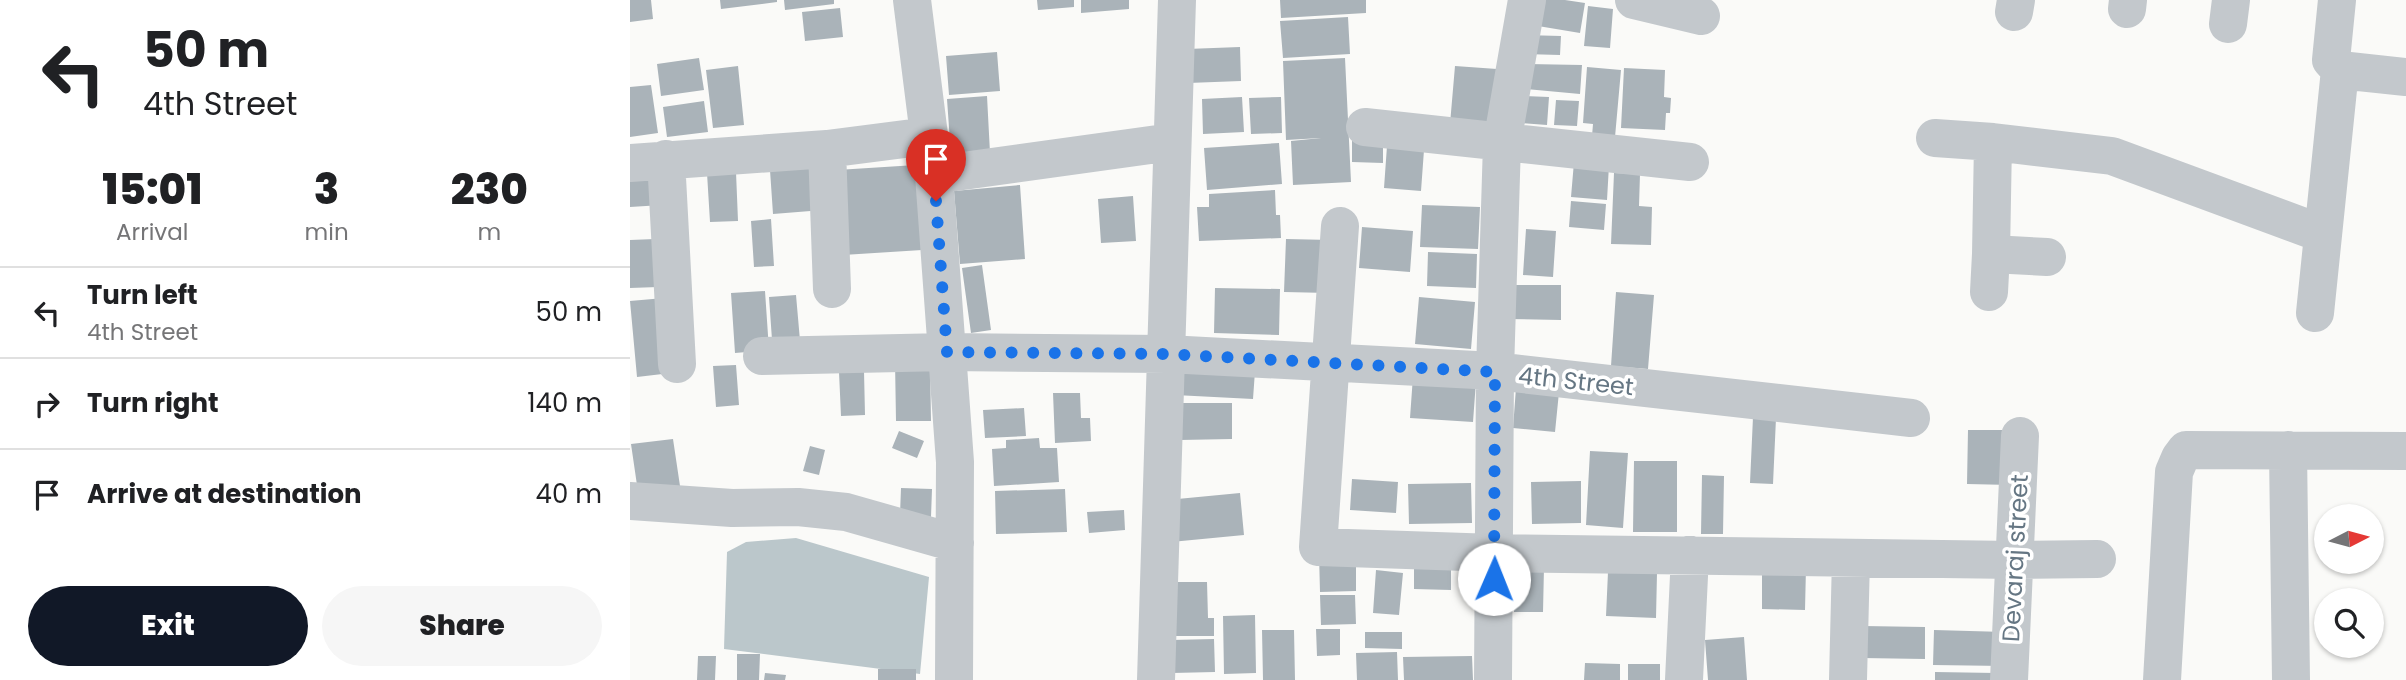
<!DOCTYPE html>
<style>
:root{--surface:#fff;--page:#f6f6f6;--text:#202124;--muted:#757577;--line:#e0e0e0;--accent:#111827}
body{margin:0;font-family:Poppins,sans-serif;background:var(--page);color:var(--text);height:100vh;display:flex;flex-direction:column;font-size:26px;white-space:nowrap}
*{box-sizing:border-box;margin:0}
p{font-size:23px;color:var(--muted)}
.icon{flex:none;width:38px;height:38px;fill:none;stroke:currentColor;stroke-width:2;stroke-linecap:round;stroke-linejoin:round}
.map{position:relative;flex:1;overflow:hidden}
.panel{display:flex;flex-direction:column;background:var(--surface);width:630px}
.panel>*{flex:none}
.guide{background:#fff;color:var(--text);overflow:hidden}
.needle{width:46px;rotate:84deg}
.fabs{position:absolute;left:1684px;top:504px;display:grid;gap:14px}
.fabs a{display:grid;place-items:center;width:70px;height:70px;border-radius:50%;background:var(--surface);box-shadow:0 2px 5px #0004;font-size:35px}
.pin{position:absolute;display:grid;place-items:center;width:60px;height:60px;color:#fff;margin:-72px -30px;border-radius:50% 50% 50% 0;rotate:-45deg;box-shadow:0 0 7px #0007}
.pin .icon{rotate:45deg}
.me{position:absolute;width:77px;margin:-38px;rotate:1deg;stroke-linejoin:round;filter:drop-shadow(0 0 5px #0008)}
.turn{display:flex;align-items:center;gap:24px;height:147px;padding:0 28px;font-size:32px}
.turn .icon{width:91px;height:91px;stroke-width:2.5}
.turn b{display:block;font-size:49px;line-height:60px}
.eta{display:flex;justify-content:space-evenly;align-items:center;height:119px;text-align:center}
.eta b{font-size:42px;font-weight:800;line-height:49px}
.button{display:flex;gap:14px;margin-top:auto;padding:14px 28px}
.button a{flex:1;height:80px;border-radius:42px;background:var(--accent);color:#fff;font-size:28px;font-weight:800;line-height:80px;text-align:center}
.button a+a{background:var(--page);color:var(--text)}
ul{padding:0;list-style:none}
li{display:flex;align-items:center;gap:21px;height:91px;padding:0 28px;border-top:2px solid var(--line)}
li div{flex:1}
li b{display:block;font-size:26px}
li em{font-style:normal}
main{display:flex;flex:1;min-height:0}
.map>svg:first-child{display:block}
.water{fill:#bbc7cb}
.building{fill:#aab3b9}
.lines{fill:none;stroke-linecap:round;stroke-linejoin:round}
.minor{stroke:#c3c8cc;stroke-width:38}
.route{stroke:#1a73e8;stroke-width:12;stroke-dasharray:0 21.6}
.labels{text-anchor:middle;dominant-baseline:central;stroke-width:7;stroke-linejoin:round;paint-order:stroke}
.street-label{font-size:24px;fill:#657683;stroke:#fff}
</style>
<main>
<section class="panel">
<div class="guide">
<div class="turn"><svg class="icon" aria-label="left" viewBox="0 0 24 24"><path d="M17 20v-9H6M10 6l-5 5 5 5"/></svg><div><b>50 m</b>4th Street</div></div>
</div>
<div class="eta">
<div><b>15:01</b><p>Arrival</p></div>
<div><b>3</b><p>min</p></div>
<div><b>230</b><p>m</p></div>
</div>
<ul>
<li><svg class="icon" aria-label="left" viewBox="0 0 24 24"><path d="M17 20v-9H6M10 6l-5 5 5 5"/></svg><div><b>Turn left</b><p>4th Street</p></div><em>50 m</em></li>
<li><svg class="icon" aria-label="right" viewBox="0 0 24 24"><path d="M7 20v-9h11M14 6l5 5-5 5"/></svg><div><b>Turn right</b></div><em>140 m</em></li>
<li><svg class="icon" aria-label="arrive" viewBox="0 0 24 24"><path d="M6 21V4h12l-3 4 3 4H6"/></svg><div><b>Arrive at destination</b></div><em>40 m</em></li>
</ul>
<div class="button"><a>Exit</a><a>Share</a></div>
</section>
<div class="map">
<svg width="1776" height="680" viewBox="0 0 1776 680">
<rect width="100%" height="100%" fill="#fafaf8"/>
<path class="water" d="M166,538L299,577L290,674L94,649L97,552L116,542Z"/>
<path class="building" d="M0,0H21L23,19L0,22Z
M90,0H147V2L91,9Z
M154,0H204V4L155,10Z
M407,0H444V7L408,10Z
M451,0H499V9L451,13Z
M650,0H736V13L651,18Z
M905,0H935L955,3L950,33L902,25Z
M958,6L983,9L980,48L954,46Z
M210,8L213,37L175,41L172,12Z
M718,17L720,54L653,58L650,21Z
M894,35L931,36L930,55L894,54Z
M610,47L611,81L558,83L557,49Z
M367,52L370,91L319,95L316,56Z
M69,58L74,90L31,96L27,64Z
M715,58L721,182L663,185L661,141L691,138L656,140L653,61Z
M898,64L952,65L950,94L896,89Z
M108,66L114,125L83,128L76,70Z
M825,66L867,69L862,127L820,124Z
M957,67L991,70L985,137L962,136L963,124L953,123Z
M994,68L1035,70L1034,97L1041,98L1040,113H1036L1035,130L991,128Z
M21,85L28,133L0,137V87Z
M357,96L360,153L321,156L317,99Z
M891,96L919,97L917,125L889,123Z
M612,97L614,132L573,134L572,99Z
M651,97L652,133L621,134L619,98Z
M926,100L949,101L947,126L924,125Z
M74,101L78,132L37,137L33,107Z
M722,141H753V163L722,162Z
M649,143L652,184L577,190L574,148Z
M757,146L794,150L791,191L754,188Z
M944,162L979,165L977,200L941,197Z
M286,165L292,250L213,255L207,170Z
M190,166L193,210L143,214L140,170Z
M106,172L108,221L80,222L77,173Z
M31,173L32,205L0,207V174Z
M984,173L1010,174L1009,206L1022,207L1021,245L981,244Z
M390,185L395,259L330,264L324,191Z
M645,190L646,215H650L651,238L569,241L567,207H579V194Z
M503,196L506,241L471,243L468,199Z
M941,201L976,204L974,230L939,227Z
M792,205L850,207L848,249L790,247Z
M141,219L144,266L124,267L121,221Z
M732,227L783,231L780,272L729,268Z
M896,229L926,231L923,277L893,275Z
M25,239L28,287L0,288V240Z
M656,239L701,240L699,293L654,292Z
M798,252L847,254L846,288L797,286Z
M352,265L361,330L341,333L332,268Z
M877,285H931V320L876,319Z
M585,288L650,289L649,335L584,333Z
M135,291L139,350L105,353L101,293Z
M986,292L1024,295L1018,369L981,366Z
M166,295L171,352L143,354L139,297Z
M789,297L845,302L841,349L785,344Z
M34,298L41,373L7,377L0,301Z
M300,360L301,421H266L265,361Z
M106,365L109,405L86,407L83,366Z
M546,367L625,371L623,399L545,395Z
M234,371L235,415L211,416L209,372Z
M783,376L846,381L843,422L780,418Z
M886,388L929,392L925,432L883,428Z
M423,393H450L451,418H460L461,441L425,443Z
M550,403H602V439L550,440Z
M394,408L396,436L355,438L353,410Z
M1123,417L1146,418L1143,484L1120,483Z
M1338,430H1382L1381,485L1337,484Z
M269,431L294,441L287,458L262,448Z
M409,438L410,448H427L429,482L364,486L362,449L376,448V440Z
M43,439L50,486L8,492L1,444Z
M180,446L195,450L189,475L173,471Z
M960,451L998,453L993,528L956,525Z
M1004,461H1047V532H1003Z
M1072,475L1094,476L1093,534H1071Z
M722,479L768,482L766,513L720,510Z
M951,481V523L902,524L901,482Z
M841,483L842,523L779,524L778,484Z
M271,488L302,489L301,517L270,515Z
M435,489L437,532L366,534L365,491Z
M610,493L614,535L541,542L537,500Z
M494,510L495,530L459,533L457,512Z
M689,554H726V591L690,592Z
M885,567H914L913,612H884Z
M1132,567H1176L1175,610L1132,609Z
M784,568L821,569V590L784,589Z
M746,570L773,573L769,615L743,613Z
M978,572L1027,573L1026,618L976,616Z
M539,582H577L578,618H584V636H539Z
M690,595H725L726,624L691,625Z
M625,615L626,673L594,674L593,616Z
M1233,626L1295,627V659L1232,658Z
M686,629H710V655L687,656Z
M632,630H664L665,680H633Z
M1304,630L1375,632L1374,666L1303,665Z
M735,632H772V649L735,648Z
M1114,637L1117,680H1078L1075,640Z
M584,639L585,672L542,673L541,640Z
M767,652L768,680H727L726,653Z
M107,654H130L129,680H107Z
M68,656H86L85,680H67Z
M842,656L843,680H774L773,657Z
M955,663L990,664V680H954Z
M998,664H1030V680H998Z
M248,669H286V680H248Z
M1305,672L1366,673V680H1305Z
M135,673L156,675L155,680H134Z"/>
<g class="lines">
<path class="minor" d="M282,0L304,175L325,462L324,680
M1004,0L1071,16
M1707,0L1701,60L1710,70L1776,77
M1497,9L1498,0
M1384,12L1386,0
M1598,24L1601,0
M735,127L1060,162
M1305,138L1363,142L1482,156L1693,234
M1363,142L1361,254L1417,257
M197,149L202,289
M36,159L47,364
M0,163L197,149L298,136
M304,175L542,142
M710,226L688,547L865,553L1385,560L1467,559
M1359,292L1361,254
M1685,313L1710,70
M132,356L317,352L537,354L865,371L1281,418
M1658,450L1661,680
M0,501L102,508L168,507L216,512L325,543
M526,680L547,0
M863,680L865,371L872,143L897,0
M1054,680L1060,555
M1218,680L1221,558
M1379,680L1390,436
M1532,680L1544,472L1550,458L1556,450L1776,451"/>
</g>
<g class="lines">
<path class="route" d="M306,201L317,352L537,354L865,372L864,579"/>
</g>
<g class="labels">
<g class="street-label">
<text transform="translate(946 381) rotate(6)">4th Street</text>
<text transform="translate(1385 558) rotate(-87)">Devaraj street</text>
</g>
</g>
</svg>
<div class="fabs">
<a><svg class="needle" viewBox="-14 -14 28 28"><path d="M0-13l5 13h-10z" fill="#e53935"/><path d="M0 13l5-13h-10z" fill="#757577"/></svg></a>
<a><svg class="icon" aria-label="search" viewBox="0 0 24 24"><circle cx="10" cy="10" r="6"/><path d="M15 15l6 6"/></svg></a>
</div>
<div class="pin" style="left:306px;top:201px;background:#d93025"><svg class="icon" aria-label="arrive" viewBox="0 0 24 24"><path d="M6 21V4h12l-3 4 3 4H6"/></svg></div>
<svg class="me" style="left:864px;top:579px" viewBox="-20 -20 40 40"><circle r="19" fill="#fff"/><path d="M0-13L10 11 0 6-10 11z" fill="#1a73e8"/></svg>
</div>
</main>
